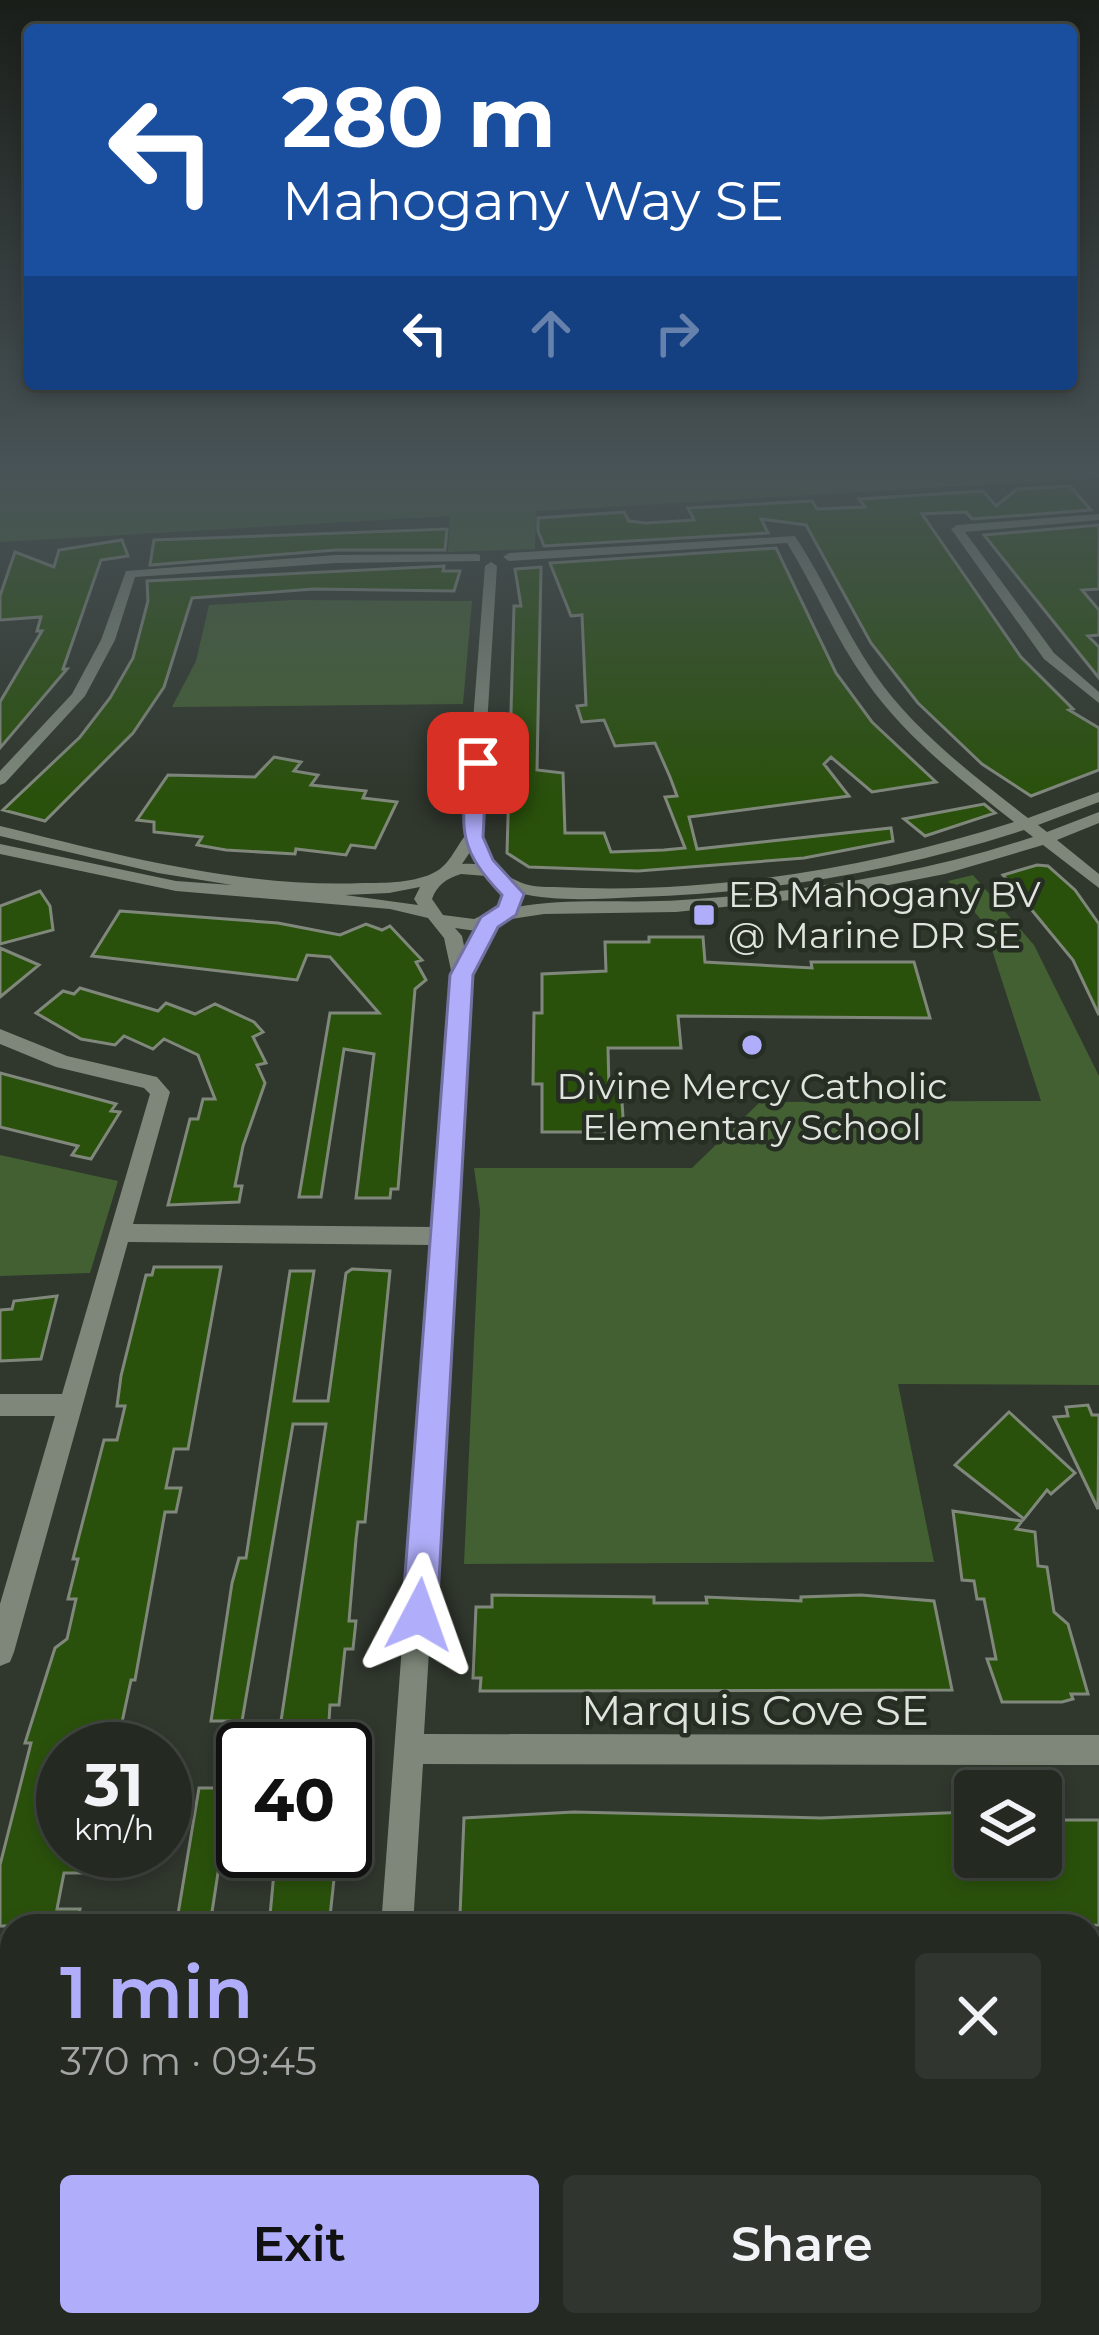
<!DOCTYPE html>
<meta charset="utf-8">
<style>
:root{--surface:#242922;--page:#30352f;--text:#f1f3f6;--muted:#a3a6a5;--line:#414540;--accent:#b0aefa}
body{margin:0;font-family:Montserrat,sans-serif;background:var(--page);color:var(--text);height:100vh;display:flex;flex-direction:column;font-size:45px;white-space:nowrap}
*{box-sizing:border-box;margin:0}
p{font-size:39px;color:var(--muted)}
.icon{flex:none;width:66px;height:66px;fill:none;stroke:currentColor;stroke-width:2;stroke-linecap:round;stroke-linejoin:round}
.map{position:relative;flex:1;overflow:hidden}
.side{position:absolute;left:0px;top:1914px;width:1101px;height:423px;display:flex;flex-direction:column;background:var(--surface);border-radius:36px 36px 0 0;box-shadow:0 6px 18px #0003,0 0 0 3px var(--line)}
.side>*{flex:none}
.banner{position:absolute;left:24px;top:24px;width:1053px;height:366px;border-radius:12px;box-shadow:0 6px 18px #0003,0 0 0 3px var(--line);background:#1a4fa0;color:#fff;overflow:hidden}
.controls{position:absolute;left:954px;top:1770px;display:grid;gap:24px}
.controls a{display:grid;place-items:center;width:108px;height:108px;border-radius:12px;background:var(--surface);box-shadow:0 6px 18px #0003,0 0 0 3px var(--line);font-size:60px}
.speed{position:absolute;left:36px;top:1722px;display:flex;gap:24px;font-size:60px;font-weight:700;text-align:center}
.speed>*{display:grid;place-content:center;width:156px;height:156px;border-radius:50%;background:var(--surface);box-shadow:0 6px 18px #0003,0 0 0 3px var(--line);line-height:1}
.speed small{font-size:30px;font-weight:400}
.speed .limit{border:6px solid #111;border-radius:18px;background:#fff;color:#111}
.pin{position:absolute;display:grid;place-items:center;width:102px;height:102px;color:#fff;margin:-51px;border-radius:24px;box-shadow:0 6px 18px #0006}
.me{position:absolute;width:132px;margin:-66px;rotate:4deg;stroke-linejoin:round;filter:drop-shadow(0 0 9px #0008)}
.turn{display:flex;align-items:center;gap:42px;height:252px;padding:0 60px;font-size:54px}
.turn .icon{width:156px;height:156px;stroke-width:2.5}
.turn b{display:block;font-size:84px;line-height:102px}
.lanes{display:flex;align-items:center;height:114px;padding:0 60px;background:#0003;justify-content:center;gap:60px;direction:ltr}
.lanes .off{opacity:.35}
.round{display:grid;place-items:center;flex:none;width:126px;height:126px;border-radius:12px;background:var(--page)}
.headline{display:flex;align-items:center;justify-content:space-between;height:204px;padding:0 60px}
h1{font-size:72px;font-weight:600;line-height:90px;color:var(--accent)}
.action{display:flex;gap:24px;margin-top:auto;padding:24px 60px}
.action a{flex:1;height:138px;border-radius:12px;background:var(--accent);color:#111;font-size:48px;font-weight:600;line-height:138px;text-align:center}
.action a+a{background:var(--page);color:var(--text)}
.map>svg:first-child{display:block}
.green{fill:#436033}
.building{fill:#2a510c;stroke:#80887c;stroke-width:3}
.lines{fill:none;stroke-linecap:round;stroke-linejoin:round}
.minor{fill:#7e877a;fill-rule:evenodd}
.route{fill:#b0aefa;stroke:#7271a2;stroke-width:3}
.poi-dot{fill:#b0aefa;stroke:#262d23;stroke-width:4.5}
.labels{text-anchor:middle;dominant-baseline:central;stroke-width:9;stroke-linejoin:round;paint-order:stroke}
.poi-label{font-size:36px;fill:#e0e4de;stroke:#262d23;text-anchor:start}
.near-street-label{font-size:42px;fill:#e0e4de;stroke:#262d23}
</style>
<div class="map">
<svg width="1099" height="2335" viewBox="0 0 1099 2335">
<rect width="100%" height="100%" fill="#30372d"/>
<path class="green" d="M0,467H1099V478L536,511L535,549L448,552L450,516L0,542Z
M293,600L472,601L463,704L172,707L196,661L209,605Z
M973,875L1034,945L1099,1076V1385L898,1384L934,1562L464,1564L480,1210L474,1168H692L760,1102L1041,1101L983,922L948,881Z
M0,1155L118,1181L90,1273L0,1276Z
M465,2325H765L766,2335H472Z"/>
<path class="building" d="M1070,486L1091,510L972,519L966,512L922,514L1021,657L1073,709L1069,710L1099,728V770L1031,796L982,764L918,703L871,643L806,525L761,519L768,533L544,546L538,531V518L624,512L629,521L646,523L694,520L688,508L812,501L817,509L865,507L859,499L983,491L996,506L1017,489Z
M1099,525V589L1082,590L1099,610V635L1088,636L1099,647V678L984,535Z
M447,529L445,550H336L150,565L154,540Z
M122,540L128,556L101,560L63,669H67L0,748V702L42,631H37L41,617L0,620V596L15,552L54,567L59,550Z
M776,548L836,673L872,722L936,782L872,792L831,757L824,764L849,796L689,817L697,849L891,828L893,841L804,858L638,871L529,867L507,853L514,606H521L515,569L541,567L537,770L563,773L565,833H604L611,852L664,850L685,848L665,797L677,796L670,777L655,743L615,746L604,720L582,722L577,706L586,705L582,615L571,616L550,563Z
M444,566L443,571H460L454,591L314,589L192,598L164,687L133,733L45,821L3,810L80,737L110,698L133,658L148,601L147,581Z
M274,757L301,762L294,771L318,775L311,785L366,791L363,798L397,802L375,848L351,845L346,855L296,849L295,854L226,850L197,845L202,837L154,832V822L137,820L168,775L255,777Z
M984,804L995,813L925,836L904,819Z
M1037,865L1048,866L1075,890L1099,924V1015L1073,960L1003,875Z
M40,891L50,906L53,930L0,944V906Z
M120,911L278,923L340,935L366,924L382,930L390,926L422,960L416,962L426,980L415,989L398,1189H391L390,1198H356L374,1054L344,1049L321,1197H299L330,1013H379L330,957L307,955L297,980L92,956Z
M649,937H703L705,962L812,968L811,962H914L930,1018L678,1016L681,1048H608L609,1087H621L624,1132H542V1084H533L534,1013H542V974L606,971L605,942H649Z
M0,948L39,965L0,997Z
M80,988L158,1011L166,1003L195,1014L215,1004L254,1022L263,1032L253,1037L266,1063L257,1065L265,1083L243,1146L235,1186H242L239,1202L168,1205L190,1119H198L203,1099H215L198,1055L164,1039L153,1049L124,1036L115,1045L81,1039L36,1013L63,991L74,994Z
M0,1073L116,1104L111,1111L120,1112L91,1159L72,1155L78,1146L0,1127Z
M154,1267H221L188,1449H174L166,1488H181L176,1512H165L135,1680H131L118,1741L63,1743V1851H93L88,1873H64L57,1909H80L76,1926H0V1865L31,1743H25L55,1648L67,1639L76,1599H68L78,1559H73L104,1440H117L125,1406H117L121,1376L146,1275H152Z
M352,1269L390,1271L365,1522H358L356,1539L349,1621H356L353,1649H345L339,1705H330L329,1721H316L315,1726L281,1721L326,1424H293L242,1721H211L232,1583L239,1558H246L290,1271H314L294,1401H328L346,1273Z
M57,1296L41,1359L0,1361V1310L12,1309L14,1301Z
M1088,1405L1092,1415H1099L1098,1509L1054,1417L1068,1416L1066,1407Z
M1009,1412L1075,1473L1051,1494L1047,1490L1024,1519L955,1465Z
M953,1511L1022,1521L1016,1529L1035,1532L1038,1566L1047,1567L1054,1612L1068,1624L1088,1694H1071L1073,1699L1062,1702H1002L987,1659H996L984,1599H977L974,1581L962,1580Z
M492,1595L654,1597V1603H707L706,1597L801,1601V1597L861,1595L934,1601L952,1690L480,1691L481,1678H473L476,1607H492Z
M199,1788H231L210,1925L176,1926Z
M574,1812L821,1818L969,1812L975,1815V1857H1041V1820H1099V1925L805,1926L803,1915H758L759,1926H481V1914L460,1915L464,1818Z
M276,1851H337L329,1926H269Z"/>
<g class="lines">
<path class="minor" d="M1099,514V520L965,532L1054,653L1099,692V703L1044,659L951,529L957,525Z
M795,536C824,580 844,629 874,673C914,731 973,775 1028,818L1099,792V802L1038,825L1047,832L1099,812V823L1057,840L1099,874V888L1043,845L945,874L838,895L676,912L544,914L499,921L476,931L455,928L462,936L470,975L424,1734L1099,1735V1765L423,1764L413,1926H381L432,1245L128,1242L14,1652L10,1662L0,1666V1604L55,1416H0V1394H62L150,1094L144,1088L56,1067L0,1044V1029L67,1056L157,1077L170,1092L133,1224L433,1227L452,975L444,938L428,918L390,909L176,891L0,854V844L176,881L232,885L158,873L0,836V826C118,855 241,888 363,883C385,883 415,883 435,872C448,866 456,848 464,837L485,566L491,562L497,566L480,837L462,864C491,862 498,873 522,883C532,887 544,887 554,887C709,895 867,869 1014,822C961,780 905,737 866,681C835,638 815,588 787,543L509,561L503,557L509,553ZM1024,830L1033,837C919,875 802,892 682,900C627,904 571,897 517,907L518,893C557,902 597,899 637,897C769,893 898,871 1024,830ZM461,874L486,876L502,885L500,907L474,919L443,915L432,899C437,885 447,878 461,874ZM420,887L414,899L418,905L345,895L389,893Z
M476,554L480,555V561L336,563L135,577L115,640L85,696L5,783L0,785V771L72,694L101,640L126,571L336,555Z
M290,2325H334L330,2335H286Z
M397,2325H441L445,2335H401Z"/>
</g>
<linearGradient id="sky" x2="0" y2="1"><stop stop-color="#1a1e19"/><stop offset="0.59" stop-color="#485357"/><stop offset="1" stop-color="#485357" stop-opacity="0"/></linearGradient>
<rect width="1099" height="794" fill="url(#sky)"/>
<path class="route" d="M478,757L487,763L483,837L493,860L524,894L516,915L498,927L473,975L437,1615L432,1628L419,1633L407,1628L402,1615L450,975L481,917L498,906L502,895C455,846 462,827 468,763Z"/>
<g class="poi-dot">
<rect x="692" y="903" width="24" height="24" rx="6"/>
<circle cx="752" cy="1045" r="12"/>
</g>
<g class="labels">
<g class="poi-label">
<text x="728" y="894">EB Mahogany BV<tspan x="728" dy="41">@ Marine DR SE</tspan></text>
<text x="752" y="1086" text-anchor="middle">Divine Mercy Catholic<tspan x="752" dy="41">Elementary School</tspan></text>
</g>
<g class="near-street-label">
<text x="755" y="1710">Marquis Cove SE</text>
</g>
</g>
</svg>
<div class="controls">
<a><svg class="icon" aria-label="layers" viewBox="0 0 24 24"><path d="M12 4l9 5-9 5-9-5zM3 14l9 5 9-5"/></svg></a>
</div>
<div class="speed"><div>31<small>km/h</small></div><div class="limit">40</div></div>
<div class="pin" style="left:478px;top:763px;background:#d93025"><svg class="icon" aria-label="arrive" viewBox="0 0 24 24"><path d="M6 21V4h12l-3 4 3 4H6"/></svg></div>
<svg class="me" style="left:419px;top:1615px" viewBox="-20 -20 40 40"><path d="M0-17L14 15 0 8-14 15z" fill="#b0aefa" stroke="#fff" stroke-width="4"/></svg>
<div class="banner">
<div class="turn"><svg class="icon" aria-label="left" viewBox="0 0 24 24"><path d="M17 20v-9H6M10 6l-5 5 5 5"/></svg><div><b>280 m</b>Mahogany Way SE</div></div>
<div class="lanes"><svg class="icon" aria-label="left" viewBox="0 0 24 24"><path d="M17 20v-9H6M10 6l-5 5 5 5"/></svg><svg class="icon off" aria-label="ahead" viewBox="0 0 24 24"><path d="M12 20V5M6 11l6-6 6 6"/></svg><svg class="icon off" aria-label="right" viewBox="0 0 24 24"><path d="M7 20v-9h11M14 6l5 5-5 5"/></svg></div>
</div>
<section class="side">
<div class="headline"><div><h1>1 min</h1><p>370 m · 09:45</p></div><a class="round"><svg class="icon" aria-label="close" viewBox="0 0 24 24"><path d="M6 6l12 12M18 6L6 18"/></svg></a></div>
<div class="action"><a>Exit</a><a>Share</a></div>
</section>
</div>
